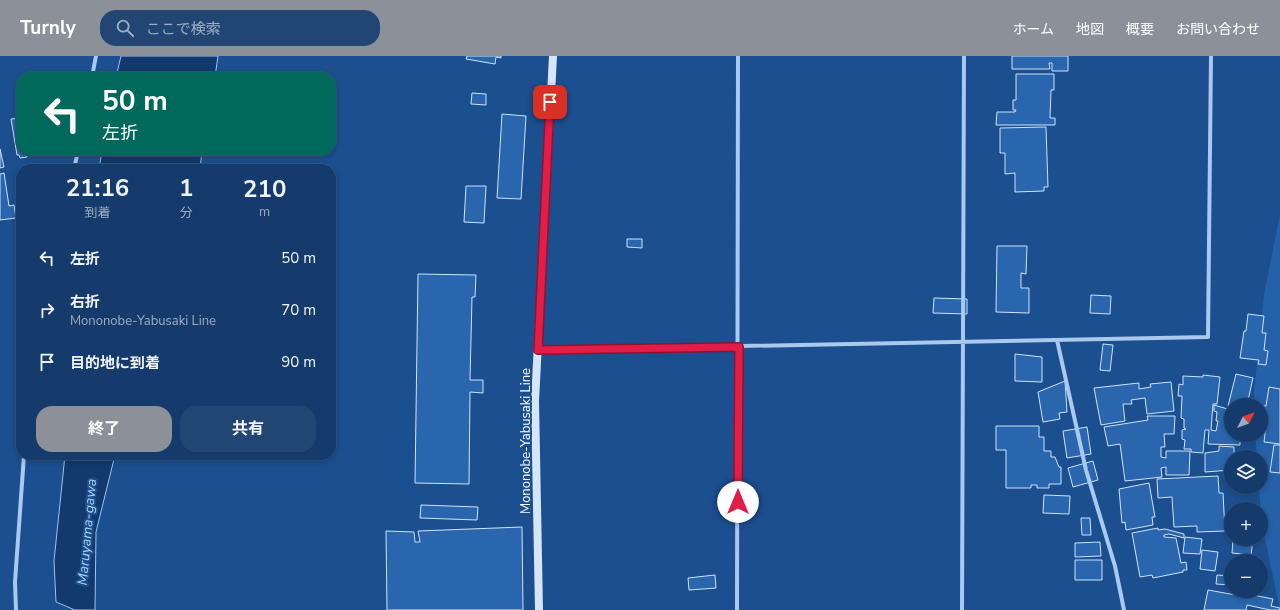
<!DOCTYPE html>
<html lang="ja">
<meta charset="utf-8">
<style>
:root{--surface:#143b6b;--page:#214673;--text:#f1f3f6;--muted:#9dadc1;--line:#33557e;--accent:#8c9099}
body{margin:0;font-family:"Nunito Sans","Noto Sans JP",sans-serif;background:var(--page);color:var(--text);height:100vh;display:flex;flex-direction:column;font-size:15px;white-space:nowrap}
*{box-sizing:border-box;margin:0}
p{font-size:13px;color:var(--muted)}
.icon{flex:none;width:22px;height:22px;fill:none;stroke:currentColor;stroke-width:2;stroke-linecap:round;stroke-linejoin:round}
.map{position:relative;flex:1;overflow:hidden}
.sheet{position:absolute;left:16px;top:108px;width:320px;height:296px;display:flex;flex-direction:column;background:var(--surface);border-radius:16px;box-shadow:0 2px 6px #0003,0 0 0 1px var(--line)}
.sheet>*{flex:none}
.hud{position:absolute;left:16px;top:16px;width:320px;height:84px;border-radius:16px;box-shadow:0 2px 6px #0003,0 0 0 1px var(--line);background:#00695c;color:#fff;overflow:hidden}
.needle{width:26px;rotate:48deg}
.fabs{position:absolute;left:1224px;top:342px;display:grid;gap:8px}
.fabs a{display:grid;place-items:center;width:44px;height:44px;border-radius:50%;background:var(--surface);box-shadow:0 2px 6px #0003,0 0 0 1px var(--line);font-size:20px}
.pin{position:absolute;display:grid;place-items:center;width:34px;height:34px;color:#fff;margin:-17px;border-radius:8px;box-shadow:0 2px 6px #0006}
.me{position:absolute;width:44px;margin:-22px;rotate:0deg;stroke-linejoin:round;filter:drop-shadow(0 0 3px #0008)}
.turn{display:flex;align-items:center;gap:14px;height:84px;padding:0 20px;font-size:18px}
.turn .icon{width:52px;height:52px;stroke-width:2.5}
.turn b{display:block;font-size:28px;line-height:34px}
.eta{display:flex;justify-content:space-evenly;align-items:center;height:68px;text-align:center}
.eta b{font-size:24px;font-weight:700;line-height:28px}
.action{display:flex;gap:8px;margin-top:auto;padding:8px 20px}
.action a{flex:1;height:46px;border-radius:16px;background:var(--accent);color:#fff;font-size:16px;font-weight:700;line-height:46px;text-align:center}
.action a+a{background:var(--page);color:var(--text)}
ul{padding:0;list-style:none}
li{display:flex;align-items:center;gap:12px;height:52px;padding:0 20px}
li div{flex:1}
li b{display:block;font-size:15px}
li em{font-style:normal}
header{display:flex;align-items:center;gap:24px;box-sizing:border-box;height:56px;padding:0 20px;background:var(--accent);color:#fff}
header strong{font-size:19px}
nav{display:flex;gap:22px;margin-inline-start:auto;font-size:14px}
.search{width:280px;height:36px;background:var(--page);display:flex;align-items:center;gap:10px;box-sizing:border-box;padding:0 14px;border-radius:16px;color:var(--muted);font-size:15px}
.map>svg:first-child{display:block}
.green{fill:#2461a8}
.water{fill:#123a6d;stroke:#9cc4f0}
.building{fill:#2a66ad;stroke:#cfe3fa}
.lines{fill:none;stroke-linecap:round;stroke-linejoin:round}
.minor{stroke:#a9c9ee;stroke-width:4}
.secondary{stroke:#d6e6fa;stroke-width:8}
.route-casing{stroke:#92132f;stroke-width:10}
.route{stroke:#e11d48;stroke-width:7}
.labels{text-anchor:middle;dominant-baseline:central;stroke-width:4;stroke-linejoin:round;paint-order:stroke}
.street-label{font-size:13px;fill:#fff;stroke:#1b4f8f}
.water-label{font-size:14px;font-style:italic;fill:#b5d3f5;stroke:#1b4f8f}
</style>
<header>
<strong>Turnly</strong>
<div class="search"><svg class="icon" aria-label="search" viewBox="0 0 24 24"><circle cx="10" cy="10" r="6"/><path d="M15 15l6 6"/></svg>ここで検索</div>
<nav><a>ホーム</a><a>地図</a><a>概要</a><a>お問い合わせ</a></nav>
</header>
<div class="map">
<svg width="1280" height="554" viewBox="0 0 1280 554">
<rect width="100%" height="100%" fill="#1b4f8f"/>
<path class="green" d="M1280,159V554L1262,469L1259,431H1261V401H1257L1255,379H1261V349H1254V336L1264,239Z"/>
<path class="water" d="M121,0H218L215,21H116Z
M102,95H202L200,113H99Z
M65,399H115L96,476L95,554H75L56,546L54,505Z"/>
<path class="building" d="M467,0H501V2L496,1L495,8L466,3Z
M1012,0H1068V15H1052V7H1049L1050,13H1012Z
M1016,18H1054V34H1051L1050,62H1055V69H996L997,56H1015L1016,54H1013V44H1016Z
M472,37L486,38V49L471,48Z
M502,58L526,60L521,143L497,142Z
M21,62V95H27L28,97L27,101L20,102L19,99H17L11,63Z
M1046,71L1048,131H1044V135L1015,136V117L1005,118V97H1000V72Z
M0,93L4,111L0,112Z
M4,117L9,150L14,149L16,162L0,164V118Z
M466,130H486L484,167L464,166Z
M627,183H642V192L627,191Z
M997,190H1027L1026,218L1021,217V232H1029V257L996,256Z
M418,218L476,219L475,241H472L470,324H483V337L470,336L469,428L415,427Z
M1091,239L1111,240L1110,258L1090,257Z
M934,242L967,243V258L933,257Z
M1248,258L1264,260L1262,277H1266L1264,294L1268,295L1266,309L1258,308L1259,304L1240,302L1244,275H1246Z
M1103,288L1113,289L1110,315L1100,314Z
M1015,298L1042,301V326L1015,325Z
M1236,318L1253,322L1247,349L1228,350Z
M1203,319L1220,321L1217,348H1213L1211,374L1216,375L1218,365H1216L1217,356L1214,355V349L1231,354V379H1240V389L1208,388L1209,374H1205L1203,397L1191,396V393H1184L1185,384L1182,383V374L1186,373L1184,372V363L1181,362L1182,340H1178L1179,328L1183,329V320L1203,321Z
M1065,325L1067,356L1059,357L1060,363L1043,366L1038,336Z
M1171,326L1174,355L1147,358L1145,342L1131,344L1132,348H1123L1125,365L1101,369L1094,332L1139,327V333L1151,331L1150,328Z
M1269,331L1280,333V388L1264,386L1267,362H1261V358L1262,350H1266Z
M1147,360H1175L1174,378H1164L1165,391H1161V401L1166,402V395H1190L1189,419H1166V411L1161,412L1162,421L1125,425L1120,388L1108,390L1104,371L1148,364Z
M996,370H1039V381H1044V395H1051V401H1055L1059,411H1061V428H1049V432H1037V429H1031V432H1006V394H996Z
M1087,371L1091,398L1067,402L1063,375Z
M1274,389H1280V417L1270,416Z
M1219,390L1234,391V401H1231V414L1205,416V397L1219,395Z
M1093,405L1098,424L1073,431L1068,412Z
M1218,420L1219,437H1223L1225,475L1197,476V470L1174,471L1172,441L1158,442L1157,423Z
M1149,427L1155,461H1152L1153,469L1126,474L1125,466L1122,467L1119,433Z
M1044,439L1070,440L1069,458L1043,457Z
M421,449L478,451L477,464L420,462Z
M1081,462H1090L1091,479H1082Z
M522,471L523,554H387L386,475L414,476L415,486H420L418,475Z
M1158,472V474L1165,473L1184,478V482L1169,478L1164,479V481L1176,482L1181,507L1186,506L1187,514H1183V516L1153,522L1152,519L1140,521L1132,477Z
M1185,481L1202,483L1200,498L1183,497Z
M1233,483H1253L1251,499L1232,497Z
M1100,486L1101,500L1075,501V487Z
M1202,494L1218,496L1215,515L1200,513Z
M1075,504H1102V524H1075Z
M715,519L716,532L689,534L688,522Z
M1217,519L1231,520V529L1216,528Z
M1208,534L1247,541L1248,538L1273,543L1271,550L1280,552V554H1270L1247,549L1246,554H1204Z"/>
<g class="lines">
<path class="minor" d="M92,21L96,0
M74,113L78,95
M1057,284L1086,414L1115,510L1124,554
M538,294L1208,281L1211,0
M16,554L15,526L24,399
M737,554L738,0
M962,554L964,0"/>
<path class="secondary" d="M539,554L535,345L553,0"/>
</g>
<g class="lines">
<g class="route-casing">
<path id="route" d="M550,46L538,294L739,291L738,446"/>
</g>
<use href="#route" class="route"/>
</g>
<g class="labels">
<g class="street-label">
<text transform="translate(526 385) rotate(-90)">Mononobe-Yabusaki Line</text>
</g>
<g class="water-label">
<text transform="translate(87 476) rotate(-85)">Maruyama-gawa</text>
</g>
</g>
</svg>
<div class="fabs">
<a><svg class="needle" viewBox="-14 -14 28 28"><path d="M0-13l5 13h-10z" fill="#e53935"/><path d="M0 13l5-13h-10z" fill="#9dadc1"/></svg></a>
<a><svg class="icon" aria-label="layers" viewBox="0 0 24 24"><path d="M12 4l9 5-9 5-9-5zM3 14l9 5 9-5"/></svg></a>
<a>+</a>
<a>−</a>
</div>
<div class="pin" style="left:550px;top:46px;background:#d93025"><svg class="icon" aria-label="arrive" viewBox="0 0 24 24"><path d="M6 21V4h12l-3 4 3 4H6"/></svg></div>
<svg class="me" style="left:738px;top:446px" viewBox="-20 -20 40 40"><circle r="19" fill="#fff"/><path d="M0-13L10 11 0 6-10 11z" fill="#e11d48"/></svg>
<div class="hud">
<div class="turn"><svg class="icon" aria-label="left" viewBox="0 0 24 24"><path d="M17 20v-9H6M10 6l-5 5 5 5"/></svg><div><b>50 m</b>左折</div></div>
</div>
<section class="sheet">
<div class="eta">
<div><b>21:16</b><p>到着</p></div>
<div><b>1</b><p>分</p></div>
<div><b>210</b><p>m</p></div>
</div>
<ul>
<li><svg class="icon" aria-label="left" viewBox="0 0 24 24"><path d="M17 20v-9H6M10 6l-5 5 5 5"/></svg><div><b>左折</b></div><em>50 m</em></li>
<li><svg class="icon" aria-label="right" viewBox="0 0 24 24"><path d="M7 20v-9h11M14 6l5 5-5 5"/></svg><div><b>右折</b><p>Mononobe-Yabusaki Line</p></div><em>70 m</em></li>
<li><svg class="icon" aria-label="arrive" viewBox="0 0 24 24"><path d="M6 21V4h12l-3 4 3 4H6"/></svg><div><b>目的地に到着</b></div><em>90 m</em></li>
</ul>
<div class="action"><a>終了</a><a>共有</a></div>
</section>
</div>
